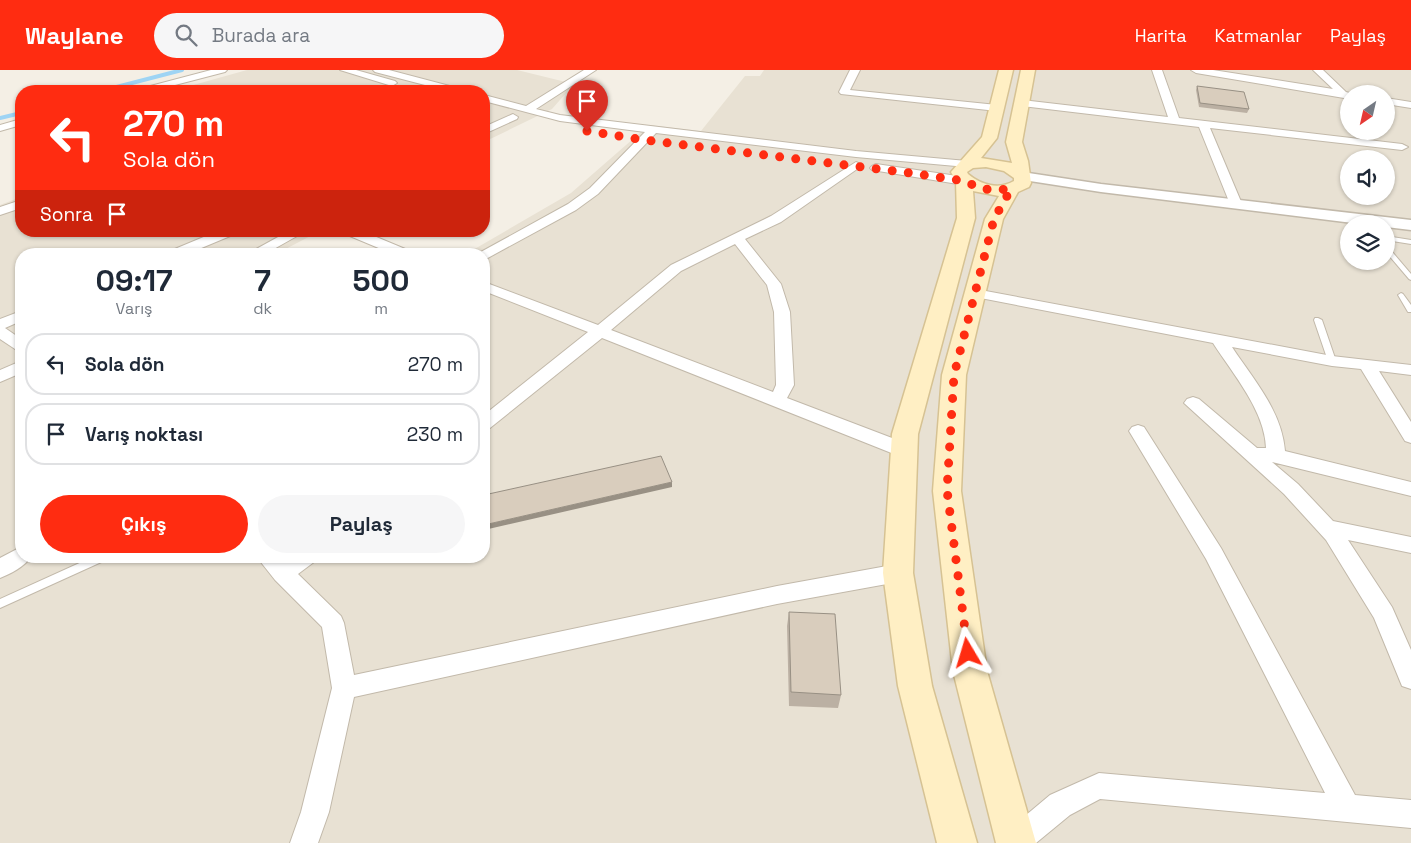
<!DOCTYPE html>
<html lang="tr">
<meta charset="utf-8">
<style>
:root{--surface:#fff;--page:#f6f6f7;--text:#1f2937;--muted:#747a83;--line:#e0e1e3;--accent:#ff2c11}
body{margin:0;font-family:"Space Grotesk",sans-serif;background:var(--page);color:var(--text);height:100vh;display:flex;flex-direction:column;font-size:19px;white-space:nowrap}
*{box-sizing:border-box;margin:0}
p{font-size:16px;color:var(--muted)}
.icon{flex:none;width:28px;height:28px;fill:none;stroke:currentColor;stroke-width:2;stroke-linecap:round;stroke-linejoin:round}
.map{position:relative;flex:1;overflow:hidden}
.details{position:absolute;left:15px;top:178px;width:475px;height:315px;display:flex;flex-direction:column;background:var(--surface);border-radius:20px;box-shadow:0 1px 4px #0004}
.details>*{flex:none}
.hud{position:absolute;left:15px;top:15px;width:475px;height:152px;border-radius:20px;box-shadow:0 1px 4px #0004;background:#ff2c11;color:#fff;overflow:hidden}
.needle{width:32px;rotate:214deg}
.controls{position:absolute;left:1340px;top:15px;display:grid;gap:10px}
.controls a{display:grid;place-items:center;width:55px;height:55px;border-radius:50%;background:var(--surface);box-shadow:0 1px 4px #0004;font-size:25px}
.pin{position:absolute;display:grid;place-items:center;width:42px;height:42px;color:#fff;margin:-51px -21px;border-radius:50% 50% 50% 0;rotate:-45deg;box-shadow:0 0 5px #0007}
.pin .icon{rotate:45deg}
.me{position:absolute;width:55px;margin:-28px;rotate:353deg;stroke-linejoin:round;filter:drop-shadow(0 0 4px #0008)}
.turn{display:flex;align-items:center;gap:18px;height:105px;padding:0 25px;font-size:22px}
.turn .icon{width:65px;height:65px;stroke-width:2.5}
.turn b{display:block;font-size:35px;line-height:42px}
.then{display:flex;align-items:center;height:48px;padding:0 25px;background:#0003;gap:10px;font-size:19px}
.eta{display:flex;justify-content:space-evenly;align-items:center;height:85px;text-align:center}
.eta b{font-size:30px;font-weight:800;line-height:35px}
.cta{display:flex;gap:10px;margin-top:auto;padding:10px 25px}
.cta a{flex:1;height:58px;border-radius:30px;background:var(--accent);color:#fff;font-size:20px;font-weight:800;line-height:58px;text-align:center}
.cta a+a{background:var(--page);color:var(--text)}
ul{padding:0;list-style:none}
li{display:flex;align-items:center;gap:15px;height:62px;margin:0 10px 8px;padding:0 15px;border:2px solid var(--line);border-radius:20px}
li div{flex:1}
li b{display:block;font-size:19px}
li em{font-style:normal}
header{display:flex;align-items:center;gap:30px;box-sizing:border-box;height:70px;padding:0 25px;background:var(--accent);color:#fff}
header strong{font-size:24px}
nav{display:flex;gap:28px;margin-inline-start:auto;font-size:18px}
.search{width:350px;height:45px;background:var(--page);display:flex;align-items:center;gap:12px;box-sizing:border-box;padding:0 18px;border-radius:28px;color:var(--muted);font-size:19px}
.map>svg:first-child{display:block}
.residential{fill:#e8e1d3;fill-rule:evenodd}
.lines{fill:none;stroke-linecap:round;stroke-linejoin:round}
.stream{stroke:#9ed4f4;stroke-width:4}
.service-casing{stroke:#c2b9aa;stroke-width:2}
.minor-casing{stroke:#c2b9aa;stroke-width:2}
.tertiary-casing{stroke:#c2b9aa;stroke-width:3}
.secondary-casing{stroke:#d6c293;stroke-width:3}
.service{fill:#fff;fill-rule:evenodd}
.minor{fill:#fff;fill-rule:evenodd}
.tertiary{fill:#fff;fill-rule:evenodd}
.secondary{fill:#ffefc4;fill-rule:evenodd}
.wall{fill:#bbb0a3}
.shaded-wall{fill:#989084}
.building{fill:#d9cdbd;stroke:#989084}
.route{stroke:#ff2c11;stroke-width:9;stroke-dasharray:0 16.2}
</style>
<header>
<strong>Waylane</strong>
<div class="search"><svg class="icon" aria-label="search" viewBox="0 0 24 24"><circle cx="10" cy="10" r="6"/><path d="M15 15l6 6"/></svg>Burada ara</div>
<nav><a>Harita</a><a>Katmanlar</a><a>Paylaş</a></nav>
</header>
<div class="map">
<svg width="1411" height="773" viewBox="0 0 1411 773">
<rect width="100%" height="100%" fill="#f4efe5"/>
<path class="residential" d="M247,0H517L574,14L552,39L484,72V21H172Z
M764,0H1411V773H0V135L21,127V161H320L276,184H21V486H484V184H466L571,123L649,55L701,61L745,6H760ZM1349,24H1386V61H1349ZM1349,89H1386V126H1349ZM1349,154H1386V191H1349Z"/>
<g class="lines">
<path class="stream" d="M101,21L182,0
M0,48L21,43"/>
<g class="service-casing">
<path id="service" d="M1386,166L1411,170V174L1386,170Z
M1386,176L1388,177L1411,204V210L1409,209L1386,182Z
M1401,223L1403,224L1411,235V242H1408L1398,225Z
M1315,248H1318L1322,250L1336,291L1335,293H1332L1328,291L1314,250Z
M95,486H110L108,489L0,538V529Z"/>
</g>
<g class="minor-casing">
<path id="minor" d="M211,0H227L225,2L152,21H137L139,19Z
M340,0H356L395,11L397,13L392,16Z
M373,0H389L461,19L463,21H448L375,2Z
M584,0H596L536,39L560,45L856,81L967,91L973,94L967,97L856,87L656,63L598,124L576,140L484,190V184L479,183L568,134L590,118L645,62L560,51L484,31V25L526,36Z
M850,0H860L850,20L997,35L1002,38L997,41L841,24L839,22Z
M1152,0H1162L1179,48L1402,74L1408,77L1402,80L1210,58L1242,134L1236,138L1230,134L1199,57L1022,36L1017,33L1022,30L1168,47Z
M1191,0H1213L1333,19L1313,0H1323L1346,22L1353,24H1349V28H1344L1196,3Z
M1386,28L1411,32V38L1386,34Z
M513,44L518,47L517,49L484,64V57Z
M21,49V55L0,61V55Z
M856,92L862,95L860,97L781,152L745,169L781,214L790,242L794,315L787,328L913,376L915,381L913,386L906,388L899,386L602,268L490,358L484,360V345L588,262L484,221V212L598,255L671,195L771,146ZM735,174L767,215L774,242L776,315L773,322L611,260L681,201Z
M876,94L964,107L970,111L964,115L872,100L870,98L872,96Z
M21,130V138L0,145V137Z
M218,161H236L235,164L187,184H168L170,181Z
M289,161H306L265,184H247Z
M344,161H362L410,181L412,184H393L345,164Z
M975,219L1332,286L1411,295V305L1379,301L1411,352V373L1405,371L1361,299L1332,296L1232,277C1253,309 1282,341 1285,381L1411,412V426L1272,392L1298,414L1333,451L1411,467V483L1348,470L1392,537L1411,580V619L1402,616L1374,548L1326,470L1284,424L1184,333L1187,329L1193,327L1199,329L1257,378H1266C1265,341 1233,304 1213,273L970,226L968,223L970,220Z
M21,241V251L5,258L21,269V281L15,279L0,269V249Z
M21,291V303L0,312V300Z
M1138,355L1144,357L1221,478L1355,725L1411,730V758L1100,729L1070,745L1036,773H1002L1006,762L1050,725L1099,703L1325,723L1206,489L1129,361L1132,357Z
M21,477V486H31C26,496 10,504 0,508V488Z
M256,486H280L285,491L291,486H317L314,492L298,504L341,546L344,553L354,605L777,516L898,494L906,497L909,503L906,509L898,512L777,534L354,627L329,742L318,773H290L301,742L332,618L322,557L275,510Z"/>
</g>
<g class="tertiary-casing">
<path id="tertiary" d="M1022,102L1101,114L1411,150V160L1386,157V154H1361L1101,122L1017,109L1015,106L1017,103Z"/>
</g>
<g class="secondary-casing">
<path id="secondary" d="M999,0H1013L997,68L981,88L1012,93L1006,72L1021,0H1035L1022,72L1028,91L1031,113L1029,117L1018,122L1003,149L966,305L961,421L987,601L1036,773H996L953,601L933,421L942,305L985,149L999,126L973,121L975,148L918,364L913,503L932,616L977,773H937L898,616L883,503L892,364L957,148L956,111L951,102L982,67ZM986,97L1004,101L1014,108V111C999,120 981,115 968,104L967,102L973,98Z"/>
</g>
<use href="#service" class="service"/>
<use href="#minor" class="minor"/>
<use href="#tertiary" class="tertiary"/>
<use href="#secondary" class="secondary"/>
</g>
<path class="wall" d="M1197,16L1249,39L1247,43L1199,37L1196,20Z
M789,542L841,625L838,638L789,636L787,556Z"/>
<path class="shaded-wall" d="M672,412V417L484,460V455Z"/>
<path class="building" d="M1197,16L1244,22L1249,39L1200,33Z
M661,386L672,412L484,455V425Z
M789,542L835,544L841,625L791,622Z"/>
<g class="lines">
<path class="route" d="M587,61L644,70L910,103L964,111L980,118L991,120L1011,119L994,149L954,305L947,420L968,583"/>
</g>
</svg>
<div class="controls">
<a><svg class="needle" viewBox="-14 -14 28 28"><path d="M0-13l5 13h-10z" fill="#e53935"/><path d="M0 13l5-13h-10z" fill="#747a83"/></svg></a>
<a><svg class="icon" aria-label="sound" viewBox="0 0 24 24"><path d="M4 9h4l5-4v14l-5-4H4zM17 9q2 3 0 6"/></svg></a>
<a><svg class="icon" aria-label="layers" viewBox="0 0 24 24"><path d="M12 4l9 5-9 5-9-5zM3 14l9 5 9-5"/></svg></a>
</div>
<div class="pin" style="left:587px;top:61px;background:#d93025"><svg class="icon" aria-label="arrive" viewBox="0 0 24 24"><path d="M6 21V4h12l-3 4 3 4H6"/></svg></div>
<svg class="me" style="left:968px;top:583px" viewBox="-20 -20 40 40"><path d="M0-17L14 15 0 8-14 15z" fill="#ff2c11" stroke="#fff" stroke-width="4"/></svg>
<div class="hud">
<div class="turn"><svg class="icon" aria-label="left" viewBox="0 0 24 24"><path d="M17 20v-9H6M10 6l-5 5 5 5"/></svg><div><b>270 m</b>Sola dön</div></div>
<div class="then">Sonra<svg class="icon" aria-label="arrive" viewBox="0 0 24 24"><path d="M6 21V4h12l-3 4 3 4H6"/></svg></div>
</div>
<section class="details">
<div class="eta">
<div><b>09:17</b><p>Varış</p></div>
<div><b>7</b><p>dk</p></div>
<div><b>500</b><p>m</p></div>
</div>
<ul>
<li><svg class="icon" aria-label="left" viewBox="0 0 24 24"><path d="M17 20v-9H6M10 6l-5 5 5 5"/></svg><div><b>Sola dön</b></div><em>270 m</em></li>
<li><svg class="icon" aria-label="arrive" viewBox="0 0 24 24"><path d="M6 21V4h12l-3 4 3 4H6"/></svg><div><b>Varış noktası</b></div><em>230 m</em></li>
</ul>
<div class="cta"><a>Çıkış</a><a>Paylaş</a></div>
</section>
</div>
